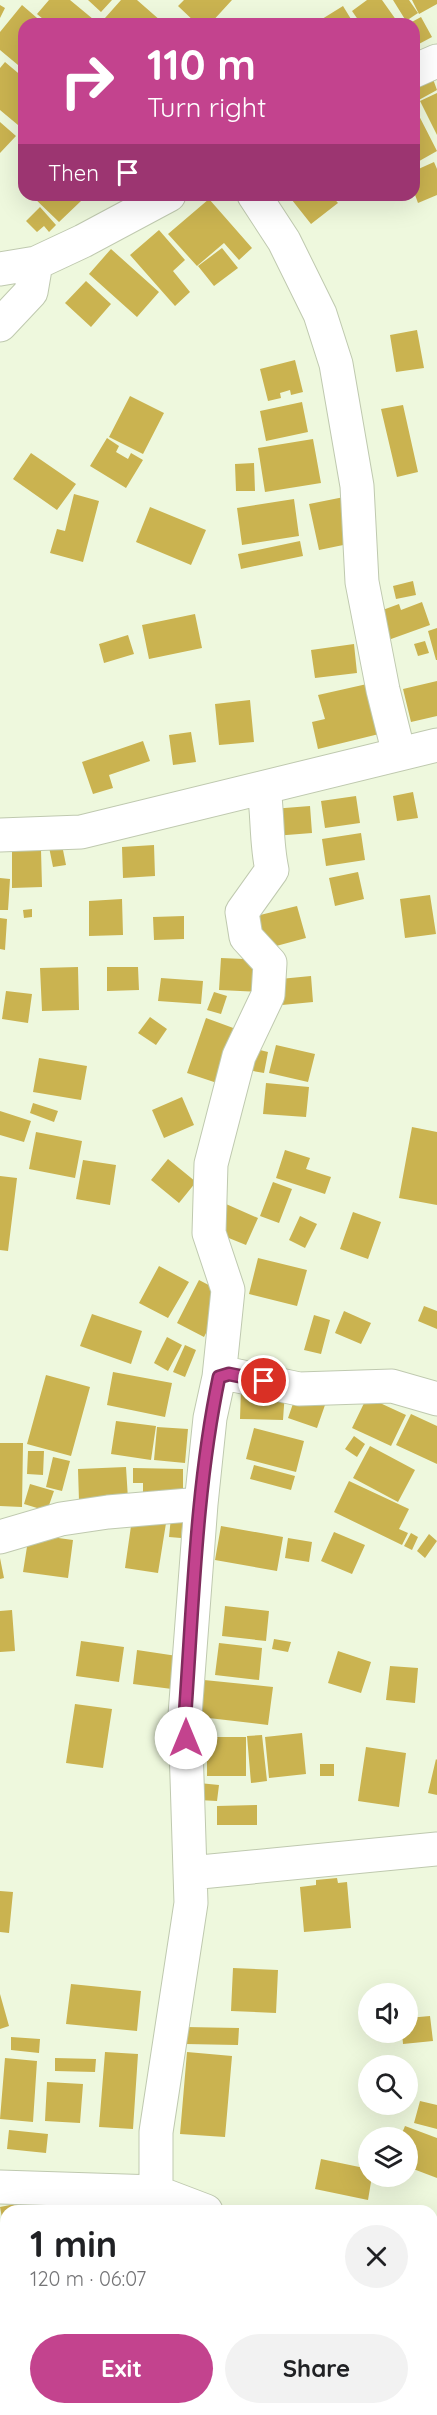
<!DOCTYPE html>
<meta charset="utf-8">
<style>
:root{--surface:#fff;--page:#f2f2f2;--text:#202124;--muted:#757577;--accent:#c3438e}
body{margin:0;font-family:Quicksand,sans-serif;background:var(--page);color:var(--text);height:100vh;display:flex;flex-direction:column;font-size:22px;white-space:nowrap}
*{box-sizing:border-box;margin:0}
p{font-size:20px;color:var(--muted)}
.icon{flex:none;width:33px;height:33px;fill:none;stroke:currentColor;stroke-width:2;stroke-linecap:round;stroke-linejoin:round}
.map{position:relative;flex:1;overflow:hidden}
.sheet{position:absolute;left:0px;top:2205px;width:438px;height:210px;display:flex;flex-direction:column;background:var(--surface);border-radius:18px 18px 0 0;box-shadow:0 6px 24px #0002}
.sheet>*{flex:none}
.top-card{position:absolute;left:18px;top:18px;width:402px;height:183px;border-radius:18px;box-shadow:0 6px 24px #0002;background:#c3438e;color:#fff;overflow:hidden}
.controls{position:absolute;left:358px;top:1983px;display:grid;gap:12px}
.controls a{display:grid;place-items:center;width:60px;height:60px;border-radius:50%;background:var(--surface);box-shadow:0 6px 24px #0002;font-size:30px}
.pin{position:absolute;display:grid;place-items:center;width:51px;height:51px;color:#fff;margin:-26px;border:3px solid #fff;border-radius:50%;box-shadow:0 2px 6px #0007}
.me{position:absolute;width:66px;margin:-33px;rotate:0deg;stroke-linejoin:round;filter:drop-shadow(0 0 4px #0008)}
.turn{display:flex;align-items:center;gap:21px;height:126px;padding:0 30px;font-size:27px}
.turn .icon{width:78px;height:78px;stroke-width:2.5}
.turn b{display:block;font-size:42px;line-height:51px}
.then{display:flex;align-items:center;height:57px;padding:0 30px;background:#0003;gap:12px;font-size:22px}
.round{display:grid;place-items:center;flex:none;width:63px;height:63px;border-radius:32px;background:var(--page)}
.headline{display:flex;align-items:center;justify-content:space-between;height:102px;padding:0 30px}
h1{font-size:36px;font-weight:700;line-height:45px}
.cta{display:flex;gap:12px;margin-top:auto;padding:12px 30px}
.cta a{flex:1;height:69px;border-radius:36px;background:var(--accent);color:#fff;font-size:24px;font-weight:700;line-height:69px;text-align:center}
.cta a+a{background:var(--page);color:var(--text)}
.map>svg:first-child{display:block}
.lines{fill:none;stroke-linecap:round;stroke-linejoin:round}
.stream{stroke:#55d9be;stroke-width:7}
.building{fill:#cab350}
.minor-casing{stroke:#bfc9af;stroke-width:35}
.minor{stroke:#fff;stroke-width:33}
.route-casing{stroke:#7f2c5c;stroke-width:15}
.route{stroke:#c3438e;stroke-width:10}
</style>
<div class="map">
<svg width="437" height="2415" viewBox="0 0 437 2415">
<rect width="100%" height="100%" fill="#eef8dd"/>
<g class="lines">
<path class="stream" d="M432,2282L437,2280
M135,2415L148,2409"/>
</g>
<path class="building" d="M49,0H70L99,24H49L37,14Z
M88,0H112L101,12Z
M121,0H137L161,21L158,24H112L105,18Z
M184,0H232L210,24H197L178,6Z
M367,0H382L399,24H361L352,11Z
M393,0H409L418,13L406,21Z
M412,0H437V4L419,14Z
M0,5L5,8L0,18Z
M22,5L44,24H24V58L18,65L0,50V32Z
M343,6L354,24H314Z
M421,17L432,37L417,45L414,39V24H408Z
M5,62L24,78V130L0,110V68Z
M433,79L437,90L417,101L414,89Z
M437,93V135L420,101Z
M414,106L437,151L414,164Z
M0,122L16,136L0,153Z
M434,162L437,169V195L418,203L414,192V171Z
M31,195H75L81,201L59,222Z
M288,195H331L338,203L311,224Z
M209,199L252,248L239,260L224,243L197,266L168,234Z
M40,207L56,225L49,232L44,226L37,232L26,221Z
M159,230L185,260L173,271L190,292L175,306L130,255Z
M222,248L238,268L214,286L198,266Z
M111,249L159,292L137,317L89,274Z
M86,281L111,304L91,327L65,303Z
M417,330L424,368L396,372L390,335Z
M295,360L303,392L291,395L290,390L280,393L281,398L268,401L260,369Z
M130,396L164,413L143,454L109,437Z
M302,402L308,432L266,441L260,411Z
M403,405L418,472L397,477L381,409Z
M107,438L119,446L116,452L128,459L131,453L143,460L126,488L90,466Z
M313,439L321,483L265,492L258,448Z
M31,453L76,484L57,510L13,479Z
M254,463L255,491H236L235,464Z
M74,494L99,501L83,562L50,553L57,529L65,531Z
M344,497L353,543L319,550L309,504Z
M294,499L299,536L242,545L237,508Z
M150,507L206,530L191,565L136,542Z
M300,541L303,556L241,569L238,554Z
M413,581L416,595L396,599L393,586Z
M422,602L430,625L380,643L369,615L399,604L401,610Z
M195,614L202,648L149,659L142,625Z
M437,628V660H436L428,631Z
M128,635L134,654L104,663L99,644Z
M425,641L429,653L418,656L414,644Z
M354,644L357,673L315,678L311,650Z
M437,681V716L411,722L403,689Z
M367,684L379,734L318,749L312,722L325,719L318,695Z
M250,700L254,742L219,745L215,704Z
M191,732L196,762L173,765L169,735Z
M143,741L150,761L109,775L113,788L93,794L82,762Z
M413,792L418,818L397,821L393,796Z
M356,796L360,823L325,828L321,801Z
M310,806L312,833L274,836L272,809Z
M361,833L365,860L326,866L322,839Z
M62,845L66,865L53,867L49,847Z
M154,845L155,876L123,878L122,847Z
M12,850H41L42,887L12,888Z
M358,872L364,899L335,906L329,878Z
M0,878L10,879L8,910H0Z
M430,895L436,934L405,938L400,899Z
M122,899L123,935L89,936V901Z
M297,906L306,938L265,949L256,916Z
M32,909V917L24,918L23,910Z
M184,916V939L154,940L153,917Z
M0,918L7,919L5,950L0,949Z
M221,958L265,960L263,992L219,990Z
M78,967L79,1010L42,1011L40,968Z
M107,967H138L139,990L107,991Z
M311,976L313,1002L282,1005L280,979Z
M161,978L203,981L201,1004L158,1001Z
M6,991L32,994L28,1023L2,1019Z
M214,992L227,996L221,1014L207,1010Z
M150,1017L167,1029L156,1045L138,1033Z
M206,1018L236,1029L217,1083L187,1073Z
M276,1045L315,1054L308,1082L269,1073Z
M252,1048L268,1052L264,1073L247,1070Z
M39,1058L87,1066L81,1100L33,1092Z
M266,1083L309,1087L306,1117L263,1114Z
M182,1097L194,1125L164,1138L152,1110Z
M33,1103L58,1111L54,1122L30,1113Z
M0,1111L31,1121L24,1142L0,1135Z
M412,1127L437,1132V1205L399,1198Z
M36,1132L82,1141L75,1178L29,1169Z
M285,1150L310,1158L306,1169L331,1177L325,1194L276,1178Z
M168,1159L196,1182L179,1203L151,1180Z
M83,1160L116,1165L110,1205L76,1199Z
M0,1176L17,1178L8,1251L0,1250Z
M273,1182L292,1189L279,1223L260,1216Z
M226,1204L258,1218L246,1245L214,1232Z
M353,1212L381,1222L368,1259L340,1249Z
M300,1216L317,1224L305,1248L289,1240Z
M258,1258L307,1270L297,1306L249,1294Z
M159,1266L189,1282L168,1318L139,1303Z
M199,1280L226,1294L204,1337L177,1323Z
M424,1306L437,1311V1329L418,1321Z
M344,1311L371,1323L361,1344L335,1333Z
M92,1314L142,1331L131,1364L80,1346Z
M314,1315L330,1320L321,1354L304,1350Z
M167,1337L182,1345L168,1371L154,1363Z
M185,1345L196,1350L185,1377L173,1372Z
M113,1372L172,1383L165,1417L107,1405Z
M46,1375L90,1387L71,1456L27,1444Z
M241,1389L285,1391L283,1420L240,1419Z
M296,1395L325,1405L317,1428L288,1418Z
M367,1397L406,1415L391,1446L352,1428Z
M411,1414L437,1426V1464L396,1445Z
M116,1421L156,1426L151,1460L111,1454Z
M157,1427L188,1429L185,1463L154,1460Z
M254,1428L304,1441L296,1472L246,1459Z
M354,1436L365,1444L357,1457L345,1449Z
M0,1443H23L22,1507L0,1506Z
M370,1446L415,1470L398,1502L353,1478Z
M28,1451H44L43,1475L27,1474Z
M53,1457L70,1461L62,1491L46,1487Z
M254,1465L295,1476L291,1490L250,1479Z
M126,1467L128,1499L79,1501L78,1469Z
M133,1468L183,1469V1501L143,1500V1483H133Z
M349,1481L409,1509L399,1529L408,1533L402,1545L334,1512Z
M30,1484L54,1491L47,1511L24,1504Z
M133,1512L167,1517L158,1573L125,1568Z
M171,1517L183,1518L181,1538L169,1537Z
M221,1526L283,1537L277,1571L215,1560Z
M334,1532L365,1545L352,1574L321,1561Z
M411,1533L418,1537L412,1550L404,1546Z
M29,1534L73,1540L68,1578L23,1572Z
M429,1534L437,1541L425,1558L417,1551Z
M288,1538L312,1542L309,1562L285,1558Z
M0,1558L4,1578L0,1579Z
M225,1606L269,1611L266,1641L222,1636Z
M12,1610L15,1651L0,1652V1611Z
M274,1639L291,1642L288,1652L272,1649Z
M81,1641L124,1647L119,1682L76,1676Z
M219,1643L262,1648L259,1680L215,1675Z
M137,1650L177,1656L172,1689L133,1684Z
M338,1651L371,1662L361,1693L328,1683Z
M390,1666L418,1668L415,1703L386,1700Z
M204,1680L273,1687L268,1725L200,1717Z
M75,1704L112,1709L103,1768L66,1763Z
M302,1733L306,1774L269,1778L265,1737Z
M262,1735L267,1781L251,1783L247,1736Z
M207,1737H246V1776H207Z
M366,1747L406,1753L399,1807L358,1801Z
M436,1759L437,1760V1795L428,1793Z
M320,1764H334V1776H320Z
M199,1783L219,1785L217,1801L198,1800Z
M257,1805V1825H217V1806Z
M337,1878L338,1883L347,1882L351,1928L304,1932L300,1887L316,1885V1880Z
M0,1891L13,1892L9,1933L0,1932Z
M233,1968L278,1970L276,2013L231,2011Z
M71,1984L141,1991L137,2031L66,2024Z
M0,1994L9,2026L0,2029Z
M430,2016L433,2041L403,2044L402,2032H408V2018Z
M186,2027L239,2028L238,2045L185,2044Z
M11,2037L40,2039L39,2053L11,2050Z
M105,2052L138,2054L133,2129L99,2127Z
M187,2052L232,2056L225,2137L180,2134Z
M5,2058L37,2061L33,2122L0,2119Z
M55,2058L96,2059L95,2072L55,2071Z
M47,2082L83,2084L80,2123L45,2121Z
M420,2101L437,2105V2129L414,2123Z
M405,2126L437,2138V2178L408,2167V2138H400Z
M9,2130L48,2134L46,2153L7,2149Z
M321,2159L369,2169V2176H372L368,2200L315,2189Z
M45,2198L48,2211H6L5,2234L0,2207Z"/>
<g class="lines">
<g class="minor-casing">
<path id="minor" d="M414,71L437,61
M254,195L284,241L320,314L336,364L357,486L362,582L383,690L399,754
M0,269L36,263L83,241L169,195
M0,325L31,292L36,263
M0,835L81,832L437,745
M219,1377L228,1290L209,1233L211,1164L239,1056L268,995L270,963L246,937L242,912L272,870C266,843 268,816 264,789
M0,1537L61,1519L108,1512L201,1504
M190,1873L437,1849
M0,2187L156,2192L206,2211
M156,2192V2132L191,1903L185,1715L201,1504L210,1418L219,1377L229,1374L299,1389L392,1386L437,1399
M432,2309L437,2312"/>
</g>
<use href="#minor" class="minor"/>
</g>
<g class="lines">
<g class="route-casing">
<path id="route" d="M186,1738L185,1715C193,1603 196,1487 219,1377L229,1374L264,1381"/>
</g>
<use href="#route" class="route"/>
</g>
</svg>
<div class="controls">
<a><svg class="icon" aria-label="sound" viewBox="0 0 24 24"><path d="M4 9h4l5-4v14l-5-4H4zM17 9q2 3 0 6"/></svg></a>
<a><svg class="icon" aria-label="search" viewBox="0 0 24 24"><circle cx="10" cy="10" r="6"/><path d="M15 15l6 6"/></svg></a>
<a><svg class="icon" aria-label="layers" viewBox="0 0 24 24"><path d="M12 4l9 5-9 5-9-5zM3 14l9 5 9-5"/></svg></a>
</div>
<div class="pin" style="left:264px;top:1381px;background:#d93025"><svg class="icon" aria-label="arrive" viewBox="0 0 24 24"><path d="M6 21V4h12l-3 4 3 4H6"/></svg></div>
<svg class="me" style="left:186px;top:1738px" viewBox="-20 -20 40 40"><circle r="19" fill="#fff"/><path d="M0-13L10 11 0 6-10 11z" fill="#c3438e"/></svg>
<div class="top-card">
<div class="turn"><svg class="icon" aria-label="right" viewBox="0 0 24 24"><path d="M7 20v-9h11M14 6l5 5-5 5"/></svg><div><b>110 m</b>Turn right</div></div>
<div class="then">Then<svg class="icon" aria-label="arrive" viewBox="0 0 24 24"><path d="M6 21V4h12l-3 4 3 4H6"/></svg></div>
</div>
<section class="sheet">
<div class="headline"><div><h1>1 min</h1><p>120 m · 06:07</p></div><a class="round"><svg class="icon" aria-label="close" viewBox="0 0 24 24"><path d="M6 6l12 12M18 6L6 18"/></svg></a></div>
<div class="cta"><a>Exit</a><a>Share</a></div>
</section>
</div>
